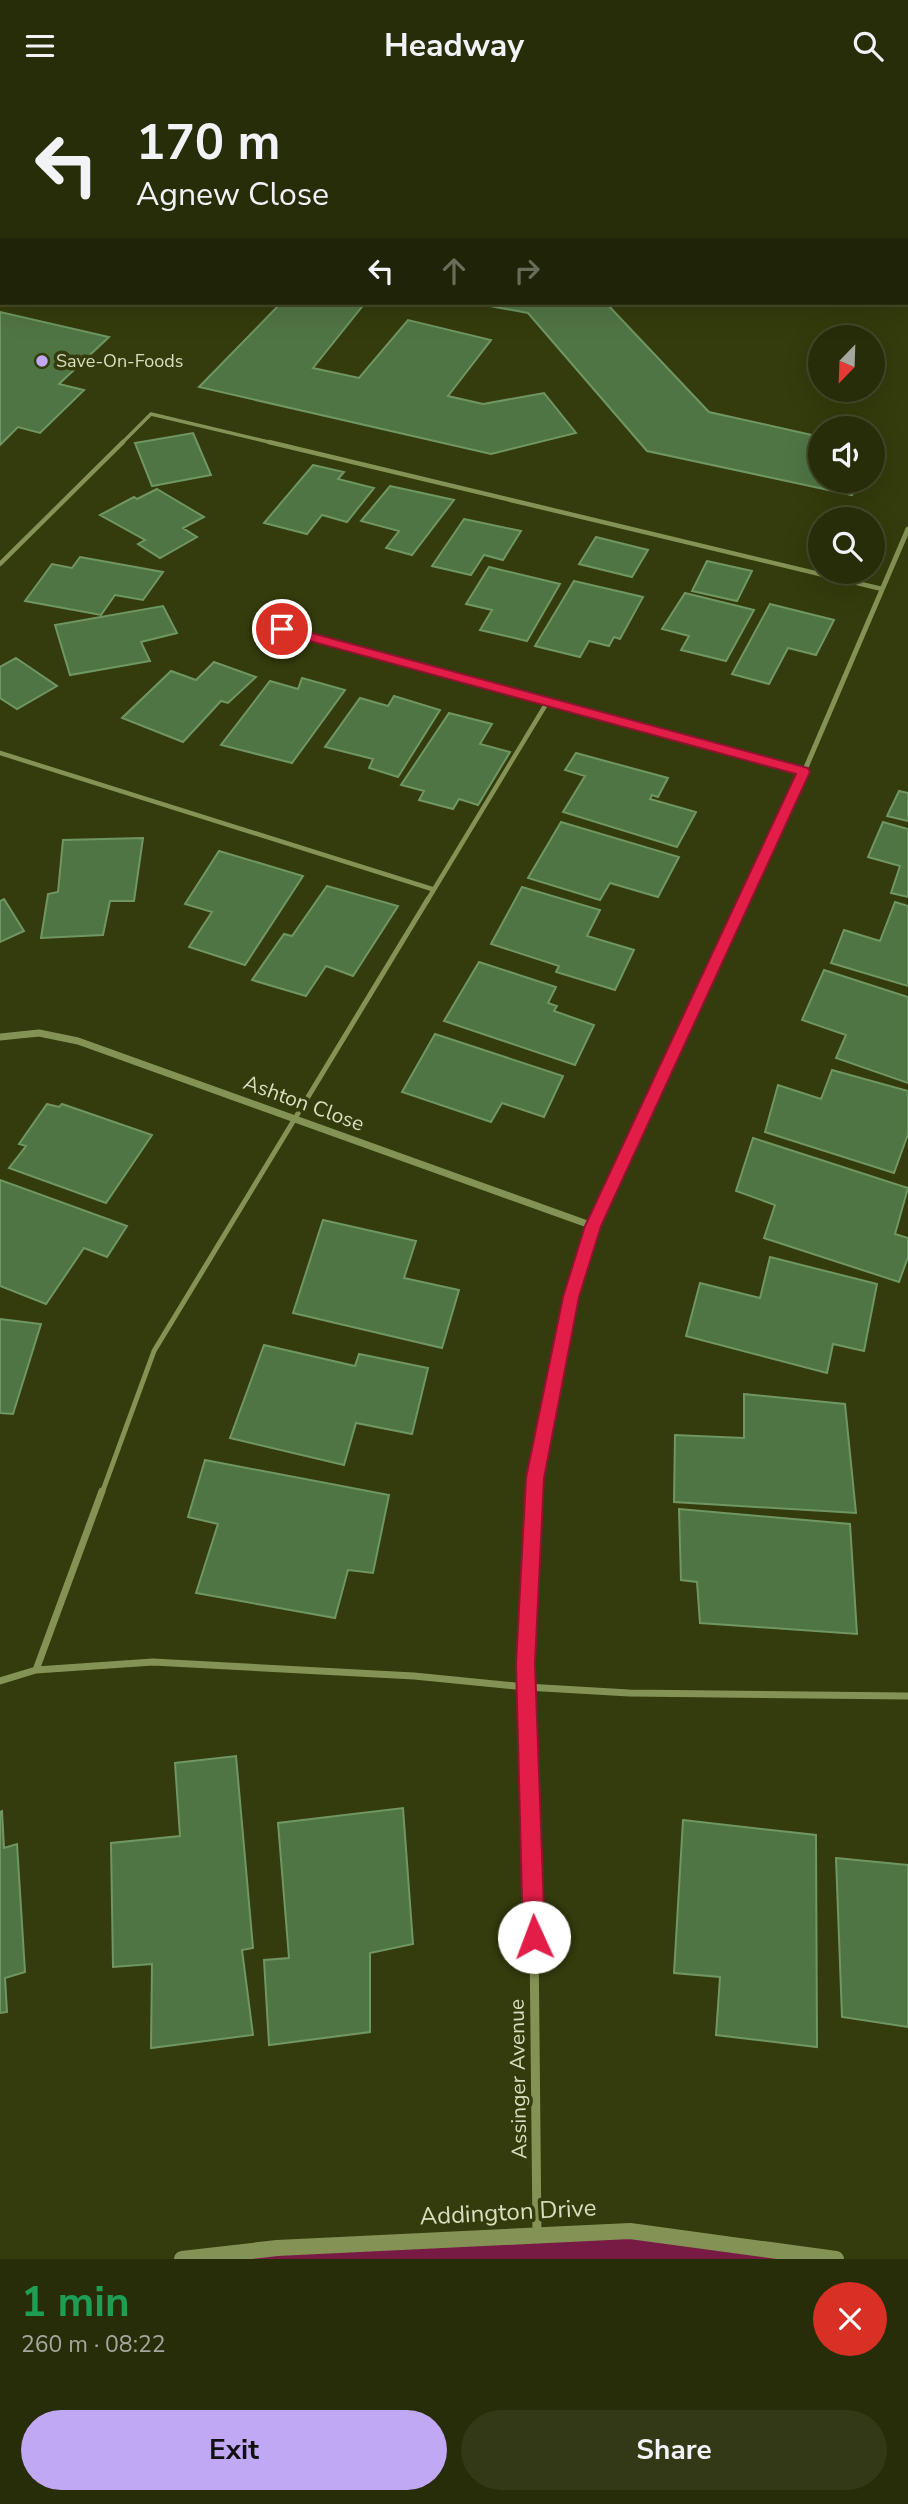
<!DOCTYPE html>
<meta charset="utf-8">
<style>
:root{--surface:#272c09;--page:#333817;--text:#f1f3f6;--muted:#a4a79c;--line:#43482a;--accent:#c0a8f4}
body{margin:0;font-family:"Nunito Sans",sans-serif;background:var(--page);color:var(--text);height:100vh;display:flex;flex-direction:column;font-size:26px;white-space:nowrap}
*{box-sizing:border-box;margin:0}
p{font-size:23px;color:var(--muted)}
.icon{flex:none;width:38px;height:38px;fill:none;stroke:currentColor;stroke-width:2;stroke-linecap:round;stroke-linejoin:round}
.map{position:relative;height:2168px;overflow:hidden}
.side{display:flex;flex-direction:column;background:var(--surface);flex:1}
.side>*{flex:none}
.banner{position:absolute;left:0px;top:0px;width:908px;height:214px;box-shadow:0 7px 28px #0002,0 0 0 2px var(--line);background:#272c09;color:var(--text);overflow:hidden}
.needle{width:46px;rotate:203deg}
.tools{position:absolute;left:808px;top:234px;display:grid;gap:14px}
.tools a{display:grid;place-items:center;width:77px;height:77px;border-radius:50%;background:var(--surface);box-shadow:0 7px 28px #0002,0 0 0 2px var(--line);font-size:35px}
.pin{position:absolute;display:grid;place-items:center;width:60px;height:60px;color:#fff;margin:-30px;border:4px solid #fff;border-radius:50%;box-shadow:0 2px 7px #0007}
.me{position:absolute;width:77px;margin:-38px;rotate:358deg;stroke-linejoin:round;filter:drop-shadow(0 0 5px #0008)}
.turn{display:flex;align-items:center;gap:24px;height:147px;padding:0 21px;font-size:32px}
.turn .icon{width:91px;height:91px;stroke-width:2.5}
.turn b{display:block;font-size:49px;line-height:60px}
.lanes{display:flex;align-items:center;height:66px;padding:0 21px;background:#0003;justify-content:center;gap:35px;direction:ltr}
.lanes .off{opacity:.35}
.round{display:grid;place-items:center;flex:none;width:74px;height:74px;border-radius:37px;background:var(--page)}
.headline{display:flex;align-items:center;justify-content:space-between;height:119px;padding:0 21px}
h1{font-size:42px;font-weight:700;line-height:52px;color:#1e9e55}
.action{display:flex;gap:14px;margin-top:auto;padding:14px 21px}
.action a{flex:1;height:80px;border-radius:42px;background:var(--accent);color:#111;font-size:28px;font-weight:700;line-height:80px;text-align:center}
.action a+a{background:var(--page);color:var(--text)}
header{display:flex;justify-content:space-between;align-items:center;height:91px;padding:0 21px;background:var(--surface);font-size:32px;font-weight:700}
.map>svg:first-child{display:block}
.green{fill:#771b44}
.building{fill:#507544;stroke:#6f9663;stroke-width:2}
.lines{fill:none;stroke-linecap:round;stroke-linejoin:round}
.service-far3{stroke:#859255;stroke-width:3.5}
.service-far2{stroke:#859255;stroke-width:4.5}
.service-far1{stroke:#859255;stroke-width:5}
.service{stroke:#859255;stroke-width:7}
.minor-far2{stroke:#859255;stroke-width:5}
.minor-far1{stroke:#859255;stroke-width:7}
.minor{stroke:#859255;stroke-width:9}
.tertiary{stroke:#859255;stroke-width:16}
.secondary{fill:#859255;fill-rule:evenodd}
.route{fill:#e11d48;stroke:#92132f;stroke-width:2}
.poi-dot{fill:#c0a8f4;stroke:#343b0c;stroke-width:2.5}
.labels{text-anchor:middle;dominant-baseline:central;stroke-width:7;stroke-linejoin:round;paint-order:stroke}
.far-poi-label{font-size:18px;fill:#d8dfc0;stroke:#343b0c;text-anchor:start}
.street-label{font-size:21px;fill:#d8dfc0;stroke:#343b0c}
.near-street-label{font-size:24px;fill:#d8dfc0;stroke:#343b0c}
</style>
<header><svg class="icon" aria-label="menu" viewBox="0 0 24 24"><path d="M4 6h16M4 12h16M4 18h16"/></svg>Headway<svg class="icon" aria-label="search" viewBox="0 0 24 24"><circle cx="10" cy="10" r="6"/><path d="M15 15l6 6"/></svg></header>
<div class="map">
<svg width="908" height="2168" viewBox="0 0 908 2168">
<rect width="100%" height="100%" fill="#343b0c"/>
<path class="green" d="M148,0H799L809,2H157Z
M630,2140L836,2168H182Z"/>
<path class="building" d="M281,212H365L313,277L359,287L408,229L491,249L448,305L483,313L544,302L576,342L491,363L199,296Z
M474,212H606L709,321L821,346V390H859L852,404L647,360L528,222Z
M0,221L109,246L59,293L84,299L40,342L18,336L0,354Z
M193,342L211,384L152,395L135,352Z
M313,374L344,381L338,388L374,397L347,431L322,424L307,443L264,432Z
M390,395L454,409L412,464L386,457L399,440L361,430Z
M157,398L204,426L183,437L197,446L160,467L138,453L145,449L100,424L134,406L137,408Z
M464,428L521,440L503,469L484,464L471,484L432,475Z
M596,446L648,459L632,486L579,473Z
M80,466L163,481L143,509L115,504L101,524L25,510L52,473L72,477Z
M707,470L752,480L737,510L692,500Z
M489,476L560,493L527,550L480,539L492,519L466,513Z
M574,490L643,506L620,548L614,546L609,555L589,550L580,566L535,555Z
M685,502L754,519L726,570L681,559L689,545L662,538Z
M770,513L834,529L816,564L788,557L769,593L732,583Z
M163,515L177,542L141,551L150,570L70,584L55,534Z
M16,567L57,595L17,618L0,607V576Z
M214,571L256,586L228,612L221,610L183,651L122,627L171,580L196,589Z
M302,587L345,599L292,672L221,654L270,590L298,598Z
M394,605L440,619L398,686L369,677L373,668L325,656L360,607L388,615Z
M449,622L492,633L480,653L510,661L478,714L459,708L453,718L419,709L424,700L401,694Z
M576,662L668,687L658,706L652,704L650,708L696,721L677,756L563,721L585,685L565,679Z
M899,700L908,702V730L887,725Z
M561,731L679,766L658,806L610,792L600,809L528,787Z
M883,731L908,738V806L891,802L900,775L868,766Z
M143,747L134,810H110L103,844L41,847L48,803L58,801L63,749Z
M219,760L303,785L245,874L189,856L212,821L185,813Z
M327,795L398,815L353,885L326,875L306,905L252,889L284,843L292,845Z
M522,796L600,819L587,845L634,859L615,899L556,881L559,875L491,853Z
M4,808L24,840L0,851V810Z
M895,811L908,815V895L831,872L844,839L880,850Z
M479,871L556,896L548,912L557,915L554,920L594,934L575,974L444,930Z
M824,879L908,906V992L836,967L846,944L802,929Z
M435,943L563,985L544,1026L502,1012L491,1031L402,1001Z
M832,979L908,1000V1043L894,1082L765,1041L778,994L821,1008Z
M47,1013L59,1016L62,1013L152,1044L106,1112L9,1077L26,1055L19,1053Z
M753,1047L908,1097L895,1143L908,1147V1166L899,1191L764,1147L775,1114L736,1100Z
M0,1089L127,1135L107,1166L84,1157L46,1213L0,1195Z
M323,1129L416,1150L404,1187L459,1199L442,1257L293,1222Z
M770,1166L877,1193L864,1260L833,1253L827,1282L686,1245L700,1192L760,1207Z
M0,1228L41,1233L13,1323L0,1322Z
M264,1254L355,1275L359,1263L428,1277L412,1343L356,1332L344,1374L230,1347Z
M744,1303L845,1313L856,1422L674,1411L675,1344L744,1347Z
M205,1369L389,1404L373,1482L348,1479L335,1527L196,1502L218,1433L188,1426Z
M679,1418L850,1433L857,1543L700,1532L697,1491L681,1489Z
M236,1665L253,1857L242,1859L253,1944L151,1957L152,1873L113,1876L111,1752L180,1745L175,1672Z
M403,1717L413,1853L370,1862V1941L269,1954L264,1869L289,1867L278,1732Z
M2,1720L4,1757L17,1753L25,1881L5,1887L7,1921L0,1922V1721Z
M683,1729L816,1744L817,1956L716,1944L720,1886L674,1882Z
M836,1767L908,1774V1936L842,1926Z"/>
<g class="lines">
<path class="service-far3" d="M121,353L151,323L277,353"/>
<path class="service-far2" d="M269,351L882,498
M0,473L123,351
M0,662L432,798
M427,810L548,610"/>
<path class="service-far1" d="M102,1402L154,1260L428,808"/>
<path class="service" d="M36,1579L102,1400
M0,1590L36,1579L153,1571L414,1585L526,1596L629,1602L908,1605"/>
<path class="minor-far2" d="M255,531L804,681
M744,810L804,681L908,438"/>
<path class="minor-far1" d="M0,946L39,942L78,950L593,1135
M534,1402L571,1206L593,1135L745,808"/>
<path class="minor" d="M534,1400L526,1573L534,1846L537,2143"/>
<path class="tertiary" d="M182,2168L277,2157L630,2140L836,2168"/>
<path class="secondary" d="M90,0L106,2H92Z
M0,7H2V12H0Z
M906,168H908V174H906Z"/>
</g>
<path class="route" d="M282,534L808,677L810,681L601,1135L579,1206L544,1387L535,1573L545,1846L541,1853L534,1856L526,1853L523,1846L516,1573L526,1387L563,1206L585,1135L796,683L277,541L276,538Z"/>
<circle class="poi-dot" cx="42" cy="270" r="7"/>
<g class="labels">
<g class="far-poi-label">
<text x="56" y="270">Save-On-Foods</text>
</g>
<g class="street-label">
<text transform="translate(304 1012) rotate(20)">Ashton Close</text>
<text transform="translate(518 1988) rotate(-91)">Assinger Avenue</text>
</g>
<g class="near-street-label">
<text transform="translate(508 2121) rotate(-3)">Addington Drive</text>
</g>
</g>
</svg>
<div class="tools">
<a><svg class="needle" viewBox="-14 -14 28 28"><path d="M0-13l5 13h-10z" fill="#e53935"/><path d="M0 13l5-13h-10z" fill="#a4a79c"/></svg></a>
<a><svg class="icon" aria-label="sound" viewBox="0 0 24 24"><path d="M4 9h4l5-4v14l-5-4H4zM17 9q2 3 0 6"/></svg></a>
<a><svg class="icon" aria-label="search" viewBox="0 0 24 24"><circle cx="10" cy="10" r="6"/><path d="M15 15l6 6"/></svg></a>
</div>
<div class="pin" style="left:282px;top:538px;background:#d93025"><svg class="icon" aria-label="arrive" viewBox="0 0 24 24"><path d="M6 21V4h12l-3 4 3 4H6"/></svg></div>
<svg class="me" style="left:534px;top:1846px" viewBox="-20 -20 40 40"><circle r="19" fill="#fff"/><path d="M0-13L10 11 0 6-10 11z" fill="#e11d48"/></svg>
<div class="banner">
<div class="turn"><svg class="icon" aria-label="left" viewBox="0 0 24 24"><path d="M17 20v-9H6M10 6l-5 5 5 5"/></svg><div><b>170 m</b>Agnew Close</div></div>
<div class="lanes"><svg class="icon" aria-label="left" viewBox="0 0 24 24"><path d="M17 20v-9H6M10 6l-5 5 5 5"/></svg><svg class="icon off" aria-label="ahead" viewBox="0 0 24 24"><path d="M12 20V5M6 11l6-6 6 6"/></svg><svg class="icon off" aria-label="right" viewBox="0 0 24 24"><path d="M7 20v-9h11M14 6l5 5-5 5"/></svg></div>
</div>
</div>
<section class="side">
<div class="headline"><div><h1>1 min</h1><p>260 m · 08:22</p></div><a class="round" style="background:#d93025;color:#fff"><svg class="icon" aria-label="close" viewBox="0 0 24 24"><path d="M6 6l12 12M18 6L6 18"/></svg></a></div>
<div class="action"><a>Exit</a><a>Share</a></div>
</section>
